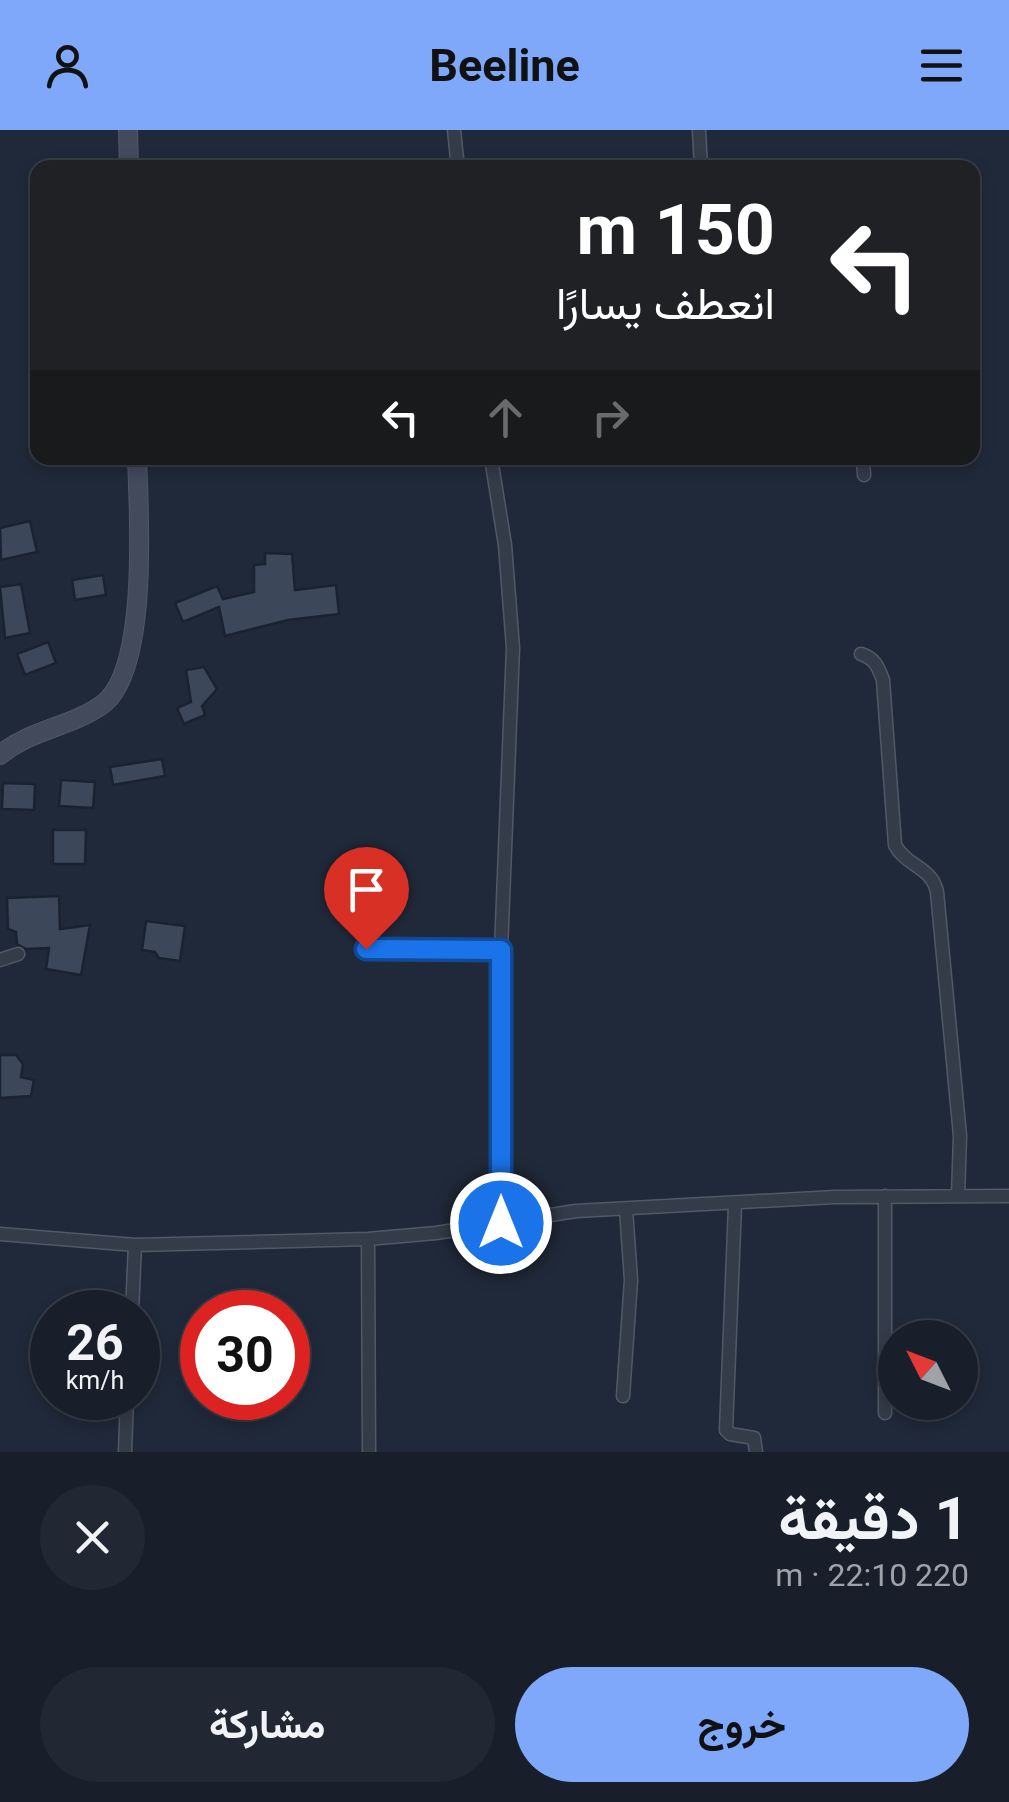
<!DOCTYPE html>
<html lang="ar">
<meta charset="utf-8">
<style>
:root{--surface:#181f2b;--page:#212733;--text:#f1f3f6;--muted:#9fa2a9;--line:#363d47;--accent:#7fa7fa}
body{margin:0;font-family:Roboto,Vazirmatn,sans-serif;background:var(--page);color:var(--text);direction:rtl;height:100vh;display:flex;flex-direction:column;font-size:38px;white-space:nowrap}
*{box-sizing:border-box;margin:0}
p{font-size:32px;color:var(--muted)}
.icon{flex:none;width:55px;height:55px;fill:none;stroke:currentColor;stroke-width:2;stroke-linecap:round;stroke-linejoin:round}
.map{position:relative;height:1322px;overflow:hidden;direction:ltr}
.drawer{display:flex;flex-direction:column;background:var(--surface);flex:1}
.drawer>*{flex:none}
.banner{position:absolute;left:30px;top:30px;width:950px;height:305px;border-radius:20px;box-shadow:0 5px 15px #0003,0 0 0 2px var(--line);direction:rtl;background:#202124;color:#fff;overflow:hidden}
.needle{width:65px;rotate:312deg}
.fabs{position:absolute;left:878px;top:1190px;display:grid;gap:20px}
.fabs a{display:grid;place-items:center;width:100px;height:100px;border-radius:50%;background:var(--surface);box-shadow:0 5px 15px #0003,0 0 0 2px var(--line);font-size:50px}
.speed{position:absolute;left:30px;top:1160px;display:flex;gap:20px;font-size:50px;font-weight:700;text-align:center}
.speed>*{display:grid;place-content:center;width:130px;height:130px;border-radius:50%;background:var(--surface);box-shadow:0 5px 15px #0003,0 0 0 2px var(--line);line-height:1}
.speed small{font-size:25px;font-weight:400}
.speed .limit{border:15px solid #d22;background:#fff;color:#111}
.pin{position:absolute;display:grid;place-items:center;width:85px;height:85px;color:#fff;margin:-102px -42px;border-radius:50% 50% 50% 0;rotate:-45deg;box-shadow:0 0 10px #0007}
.pin .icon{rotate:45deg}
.me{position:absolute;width:110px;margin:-55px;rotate:0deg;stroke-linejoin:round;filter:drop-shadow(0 0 8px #0008)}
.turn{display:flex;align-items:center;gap:35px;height:210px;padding:0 40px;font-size:45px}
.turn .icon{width:130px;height:130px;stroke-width:2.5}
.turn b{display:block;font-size:70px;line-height:85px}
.lanes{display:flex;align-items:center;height:95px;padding:0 40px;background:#0003;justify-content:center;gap:50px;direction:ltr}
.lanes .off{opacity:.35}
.round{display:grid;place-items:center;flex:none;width:105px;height:105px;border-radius:52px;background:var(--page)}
.headline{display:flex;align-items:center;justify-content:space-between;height:170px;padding:0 40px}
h1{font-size:60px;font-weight:700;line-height:75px}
.primary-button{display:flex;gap:20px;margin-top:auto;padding:20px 40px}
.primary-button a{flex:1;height:115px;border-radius:60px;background:var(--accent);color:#111;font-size:40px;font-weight:700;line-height:115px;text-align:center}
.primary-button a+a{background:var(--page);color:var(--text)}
header{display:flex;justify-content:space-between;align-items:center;height:130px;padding:0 40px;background:var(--accent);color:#111;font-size:45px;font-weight:700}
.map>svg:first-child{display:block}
.building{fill:#3c4759;stroke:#1b222f;stroke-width:2.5}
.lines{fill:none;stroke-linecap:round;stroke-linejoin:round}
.street-casing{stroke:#515967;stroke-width:15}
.secondary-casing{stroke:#515967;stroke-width:20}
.street{stroke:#343b49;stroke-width:12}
.secondary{stroke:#424a5c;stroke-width:18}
.route-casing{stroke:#114b97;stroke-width:25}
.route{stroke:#1a73e8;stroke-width:18}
</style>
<header><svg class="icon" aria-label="menu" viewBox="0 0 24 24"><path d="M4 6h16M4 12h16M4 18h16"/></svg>Beeline<svg class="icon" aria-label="person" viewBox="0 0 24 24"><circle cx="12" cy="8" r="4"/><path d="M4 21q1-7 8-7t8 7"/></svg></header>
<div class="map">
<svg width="1009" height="1322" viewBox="0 0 1009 1322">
<rect width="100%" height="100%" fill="#202939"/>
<path class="building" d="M30,391L37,422L1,430L0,398Z
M265,423L292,424L295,460L336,455L339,484L288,490L225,506L219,477L183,492L175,473L217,456L223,469L254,462V435L265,434Z
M103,445L106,465L75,470L72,450Z
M21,454L30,503L5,508L0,457Z
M48,512L56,533L25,545L17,524Z
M204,537L217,559L202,576L205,585L184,594L177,578L191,572L186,540Z
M162,629L165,646L113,655L110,637Z
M61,650L95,652L93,678L59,676Z
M3,653L35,654L34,680L2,679Z
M53,700H86L85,734H53Z
M59,766L60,799L90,795L81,845L46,839L49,818L26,819L17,814L16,802L8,799L7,768Z
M146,791L185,796L180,831L159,828L155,822L142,820Z
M0,925H16L23,934L21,947L34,950L31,966L0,968Z"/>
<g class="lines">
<g class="street-casing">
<path id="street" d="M454,0L458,38
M699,0L701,38
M491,328L505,415L513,518L501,820V1093
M863,328L864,345
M861,524C874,528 878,536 883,550L895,715C906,736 932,737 937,762L960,1006L958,1066
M366,819L501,820
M0,830L18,824
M735,1075L726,1300L730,1304L754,1308L756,1322
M0,1104L135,1115L368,1109L436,1103L576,1081L835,1067L1009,1066
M368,1109L369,1322
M132,1182L135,1115
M623,1266L631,1150L626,1079
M885,1283V1066
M125,1322L127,1268"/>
</g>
<g class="secondary-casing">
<path id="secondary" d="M128,0L129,38
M0,625C31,599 72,597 103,574C149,539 139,383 137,328"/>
</g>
<use href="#street" class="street"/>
<use href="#secondary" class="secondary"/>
</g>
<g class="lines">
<g class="route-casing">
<path id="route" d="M366,819L501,820V1093"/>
</g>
<use href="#route" class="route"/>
</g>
</svg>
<div class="fabs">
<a><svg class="needle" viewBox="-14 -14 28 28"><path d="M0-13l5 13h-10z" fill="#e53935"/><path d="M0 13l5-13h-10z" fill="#9fa2a9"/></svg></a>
</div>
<div class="speed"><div>26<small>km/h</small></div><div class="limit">30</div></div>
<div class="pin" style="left:366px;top:819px;background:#d93025"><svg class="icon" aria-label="arrive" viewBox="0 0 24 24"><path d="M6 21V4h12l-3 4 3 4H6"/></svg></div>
<svg class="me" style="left:501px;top:1093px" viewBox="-20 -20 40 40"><circle r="17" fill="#1a73e8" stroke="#fff" stroke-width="3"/><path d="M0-11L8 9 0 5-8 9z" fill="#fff"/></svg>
<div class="banner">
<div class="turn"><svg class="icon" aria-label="left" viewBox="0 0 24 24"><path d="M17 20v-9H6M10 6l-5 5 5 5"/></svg><div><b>150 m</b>انعطف يسارًا</div></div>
<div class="lanes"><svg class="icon" aria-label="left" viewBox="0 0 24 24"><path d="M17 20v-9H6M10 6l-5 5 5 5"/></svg><svg class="icon off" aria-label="ahead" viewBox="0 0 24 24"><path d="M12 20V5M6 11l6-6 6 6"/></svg><svg class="icon off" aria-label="right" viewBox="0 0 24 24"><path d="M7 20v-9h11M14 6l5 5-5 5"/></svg></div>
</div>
</div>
<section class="drawer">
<div class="headline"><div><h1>1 دقيقة</h1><p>220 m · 22:10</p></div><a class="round"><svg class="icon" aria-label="close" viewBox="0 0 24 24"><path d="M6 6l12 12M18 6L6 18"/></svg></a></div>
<div class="primary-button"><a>خروج</a><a>مشاركة</a></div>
</section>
